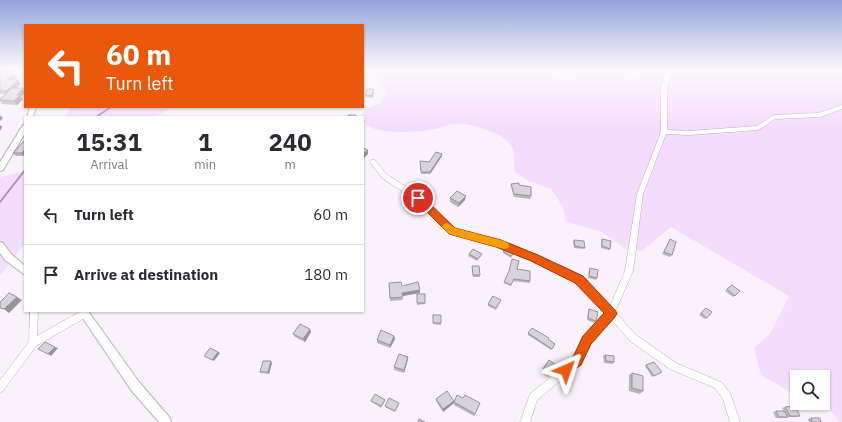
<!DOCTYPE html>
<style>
:root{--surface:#fff;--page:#f7f7f7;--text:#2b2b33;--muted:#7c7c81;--line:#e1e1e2}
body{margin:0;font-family:"IBM Plex Sans",sans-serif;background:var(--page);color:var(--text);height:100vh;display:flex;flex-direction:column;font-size:15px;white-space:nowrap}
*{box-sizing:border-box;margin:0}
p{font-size:13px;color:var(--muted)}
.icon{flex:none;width:22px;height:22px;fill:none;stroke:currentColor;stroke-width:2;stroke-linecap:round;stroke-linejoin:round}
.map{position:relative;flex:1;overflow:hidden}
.drawer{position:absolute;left:24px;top:116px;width:340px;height:196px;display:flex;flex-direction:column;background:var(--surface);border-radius:0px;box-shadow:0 1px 3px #0004}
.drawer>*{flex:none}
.top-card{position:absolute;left:24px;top:24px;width:340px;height:84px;border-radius:0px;box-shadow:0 1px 3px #0004;background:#ea580c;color:#fff;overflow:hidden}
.buttons{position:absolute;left:790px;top:370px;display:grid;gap:8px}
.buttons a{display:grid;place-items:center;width:40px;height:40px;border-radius:0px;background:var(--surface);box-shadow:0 1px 3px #0004;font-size:20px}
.pin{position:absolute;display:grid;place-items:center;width:34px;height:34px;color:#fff;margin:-17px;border:2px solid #fff;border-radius:50%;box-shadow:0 1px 4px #0007}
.me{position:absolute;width:44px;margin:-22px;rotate:43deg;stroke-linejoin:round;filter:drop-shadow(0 0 3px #0008)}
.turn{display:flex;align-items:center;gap:14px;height:84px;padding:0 16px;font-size:18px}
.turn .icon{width:52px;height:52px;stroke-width:2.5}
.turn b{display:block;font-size:28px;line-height:34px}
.eta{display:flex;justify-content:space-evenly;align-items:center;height:68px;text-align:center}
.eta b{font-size:24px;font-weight:700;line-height:28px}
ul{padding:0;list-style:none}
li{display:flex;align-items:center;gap:12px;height:60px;padding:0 16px;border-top:1px solid var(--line)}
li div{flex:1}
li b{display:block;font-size:15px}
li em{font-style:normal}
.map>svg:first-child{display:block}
.green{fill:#f4dcfc}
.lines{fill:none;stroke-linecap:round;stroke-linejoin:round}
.stream{stroke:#b58ac3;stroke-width:2}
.minor-casing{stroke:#b7b1b9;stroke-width:1}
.tertiary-casing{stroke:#b7b1b9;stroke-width:2}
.minor{fill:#fff;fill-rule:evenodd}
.tertiary{fill:#fff;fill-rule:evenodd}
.wall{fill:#bab5bb}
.shaded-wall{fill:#979399}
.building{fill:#d8d2da;stroke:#979399}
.route{fill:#ea580c;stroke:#983908}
.slow{fill:#f59e0b}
</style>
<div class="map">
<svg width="842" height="422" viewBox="0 0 842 422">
<rect width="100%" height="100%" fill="#f9f2fb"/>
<path class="green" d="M372,70H430L435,73L446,75L464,70H515L524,75L574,80L584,70H608L610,73L631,80L639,77L638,70H842V422H840L823,403V377H797V395L790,392L761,375L754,348L770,334L789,296L671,227L642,251L626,249L602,232L566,222L563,207L551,189L528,181L514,171V149C511,146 509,142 506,140C495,131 467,122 453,124C448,124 444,127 439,128C425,132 363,138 363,117H361L364,110L380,103L387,93L382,83Z
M70,107H173L155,117H66Z
M25,171V243L0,276V177Z"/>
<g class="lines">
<path class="stream" d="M96,117L111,107
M0,202L25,170"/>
<g class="minor-casing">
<path id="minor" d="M666,70H672L667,88V130L689,131L757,126L774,115L819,113L842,105V109L820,117L775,119L758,130L689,135L666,134L643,194L633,271L615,312L636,335L676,363L721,382L730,393L740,422H730L723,399L715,388L670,369L630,341L611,319L590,343L580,364L537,400L530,422H520L530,394L574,358L584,337L606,313L576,282L532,260L497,246L449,233L416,200L382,178L370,162L371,160H375L386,174L420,196L454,229L501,241L538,256L582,278L610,306L625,271L637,194L661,132V88Z
M30,311H38L37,336L81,311H88L89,313L88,316L36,346L3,391L0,393V380L29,342Z"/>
</g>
<g class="tertiary-casing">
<path id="tertiary" d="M30,107H36L33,117H27Z
M23,125H25V133L3,170L0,171V162Z
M0,242L3,243L11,254L25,266V275L5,260L0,253Z
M78,311H88L139,382L170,418L171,422H159L131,390Z"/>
</g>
<use href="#minor" class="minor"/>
<use href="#tertiary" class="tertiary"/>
</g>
<path class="wall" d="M0,70H16L8,73L14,74L17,77L13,80L21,84L16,88H23L25,91V93L21,97L23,99L17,105L2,104L0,101V99L5,94H0Z
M374,89V91L373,98L366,97L365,95Z
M25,140L24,156H16L13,153Z
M442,154V156L430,174H421L420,161L429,162Z
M511,184L519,185L531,196L530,199L514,197L511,187Z
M450,198L465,200L458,207L450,202Z
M602,239L610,249L609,250L601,248V241Z
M670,239L672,255L670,257L662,254Z
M574,240L585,248L584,249L574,248L573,242Z
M503,251L514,254L511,258L503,253Z
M469,254L481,256L477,261L468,256Z
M472,266L480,275V277H473Z
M590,268L597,278L596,280L588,278L589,270Z
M517,269L530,281V283L513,281L511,286L504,283V282Z
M389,283L420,290V293L402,296L403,300L390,301Z
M732,285L740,291L733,297L725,291Z
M417,294H425V304L417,305Z
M500,302L496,310L488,306V304Z
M589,309L596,321L595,323L587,320L588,311Z
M704,309L707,318L705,319L699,315Z
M433,315H441V325L433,324Z
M310,329L311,332L305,342L295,337L293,334Z
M528,333L548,339L555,344L551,350L528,335Z
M394,336L395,339L390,348L377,343V340Z
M605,355L614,362L613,364L604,363L603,356Z
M408,357V359L404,373L394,370V367Z
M549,360L557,369L548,377L541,372Z
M272,363L269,374L261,373L260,372Z
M646,365L662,372L652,377L645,366Z
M632,373L643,391L640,394L629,391V375Z
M436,399L454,401V403L443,412L436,401Z
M385,400V401L381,408L372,402L371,401Z
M454,402L479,406L474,416L454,405Z
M399,404L395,412L385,407V406Z
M785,407L800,416L797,417H788L785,418H776L773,412L776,411H784L782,408Z
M811,418L821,422H809L808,419Z"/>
<path class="shaded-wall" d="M3,70H16L1,75L0,74V71Z
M14,74L17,77L10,83L7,79Z
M18,80L21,84L9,95L6,91Z
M23,88L25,91V93L21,97L23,99L17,105L14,101L17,95Z
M0,115L3,118L0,121Z
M0,125L2,127L0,131Z
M25,149V156H24L22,153Z
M368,150V154L363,159V154Z
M442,154V156L430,174V172Z
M466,196L465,200L458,207L459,203Z
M420,290V293L402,296V293Z
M17,297L22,300L9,313L4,309Z
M310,329L311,332L305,342L303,339Z
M394,336L395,339L390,348V345Z
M55,347L58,348L51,356L48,354Z
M218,352L220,353L214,361L212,360Z
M408,357V359L404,373V370Z
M271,361L272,363L269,374L268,372Z
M559,367L557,369L548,377L550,374Z
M454,401V403L443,412V409Z"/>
<path class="building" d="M0,72L14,74L7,79L18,80L6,91H0Z
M12,88H23L17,95H20L14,101L0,100V99Z
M367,89H374L372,96L365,95Z
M348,115H356V117H348Z
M25,140V149L22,153H13Z
M363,148L368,150L363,154Z
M436,152L442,154L430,172H421L420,161L429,162Z
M519,183V185L531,187V196L514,194L511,184Z
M457,191L466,196L459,203L450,198Z
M602,239L611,241L610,249L602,246Z
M670,239L676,242L672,255L664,252Z
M574,240L584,241L585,248L575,246Z
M473,249L482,254L478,259L469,254Z
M505,249L514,252L511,256L503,251Z
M512,259L519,261L517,269L530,271V281L514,279L511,285L504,282L509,271Z
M472,266H479L480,275H473Z
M590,268L598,270L597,278L589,276Z
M401,282L402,286L418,282L420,290L402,293L403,297L390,298L389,283Z
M732,285L740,291L735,296L727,289Z
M9,293L17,297L4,309L0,308V302Z
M417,294H425V303H417Z
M493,296L501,300L496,308L488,304Z
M706,308L712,312L707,318L701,313Z
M589,309L598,312L596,321L588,318Z
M433,315H441V323H433Z
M300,324L310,329L303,339L293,334Z
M532,328L549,338L548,339L555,344L552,349L528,333Z
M381,330L394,336L390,345L377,340Z
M45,342L55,347L48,354L38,349Z
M210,348L218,352L212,360L204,356Z
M399,354L408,357L404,370L394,367Z
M605,355L614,356V362L606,361Z
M549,360L559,367L550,374L543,369Z
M263,361H271L268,372H260Z
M654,362L662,372L654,376L646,365Z
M632,373L643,376V391L632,388Z
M447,391L454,401L443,409L436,399Z
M375,394L385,400L381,406L371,401Z
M457,395L463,398L465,395L480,403L475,414L454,402Z
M389,398L399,403L395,411L385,406Z
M795,406L800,416H790L785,407Z
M776,411H784L788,417H779Z
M811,418H820L821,422H812Z
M419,419L425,422H418Z"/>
<linearGradient id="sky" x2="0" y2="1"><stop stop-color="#93a3d9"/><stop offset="0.54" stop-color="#fcf9fd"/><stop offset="1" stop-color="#fcf9fd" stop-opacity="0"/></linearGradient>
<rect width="842" height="129" fill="url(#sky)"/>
<path class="route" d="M418,194L421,195L455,228L501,240L538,255L583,276L615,310L617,313L615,317L591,344L581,365L566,376L562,374L560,370L562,366L573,357L583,336L604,313L575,283L531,261L496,247L449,234L415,200L414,198Z"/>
<path class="slow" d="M447,223L455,228L504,241L508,243L509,245L508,248L504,249L449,234L442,227L444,224Z"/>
</svg>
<div class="buttons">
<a><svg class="icon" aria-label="search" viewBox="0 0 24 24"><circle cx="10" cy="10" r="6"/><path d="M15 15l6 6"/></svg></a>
</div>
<div class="pin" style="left:418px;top:198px;background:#d93025"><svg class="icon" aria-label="arrive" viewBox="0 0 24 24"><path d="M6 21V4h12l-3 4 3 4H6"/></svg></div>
<svg class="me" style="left:566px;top:370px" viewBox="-20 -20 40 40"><path d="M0-17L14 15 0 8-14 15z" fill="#ea580c" stroke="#fff" stroke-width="4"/></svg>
<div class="top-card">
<div class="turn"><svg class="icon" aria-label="left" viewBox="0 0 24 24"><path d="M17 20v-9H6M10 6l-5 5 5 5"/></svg><div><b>60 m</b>Turn left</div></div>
</div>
<section class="drawer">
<div class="eta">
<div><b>15:31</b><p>Arrival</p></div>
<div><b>1</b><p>min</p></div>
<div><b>240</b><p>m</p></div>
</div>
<ul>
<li><svg class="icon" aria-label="left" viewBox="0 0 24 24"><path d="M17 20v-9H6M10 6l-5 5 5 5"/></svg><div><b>Turn left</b></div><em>60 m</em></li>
<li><svg class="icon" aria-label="arrive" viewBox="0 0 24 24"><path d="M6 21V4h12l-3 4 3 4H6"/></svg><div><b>Arrive at destination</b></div><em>180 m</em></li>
</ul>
</section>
</div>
